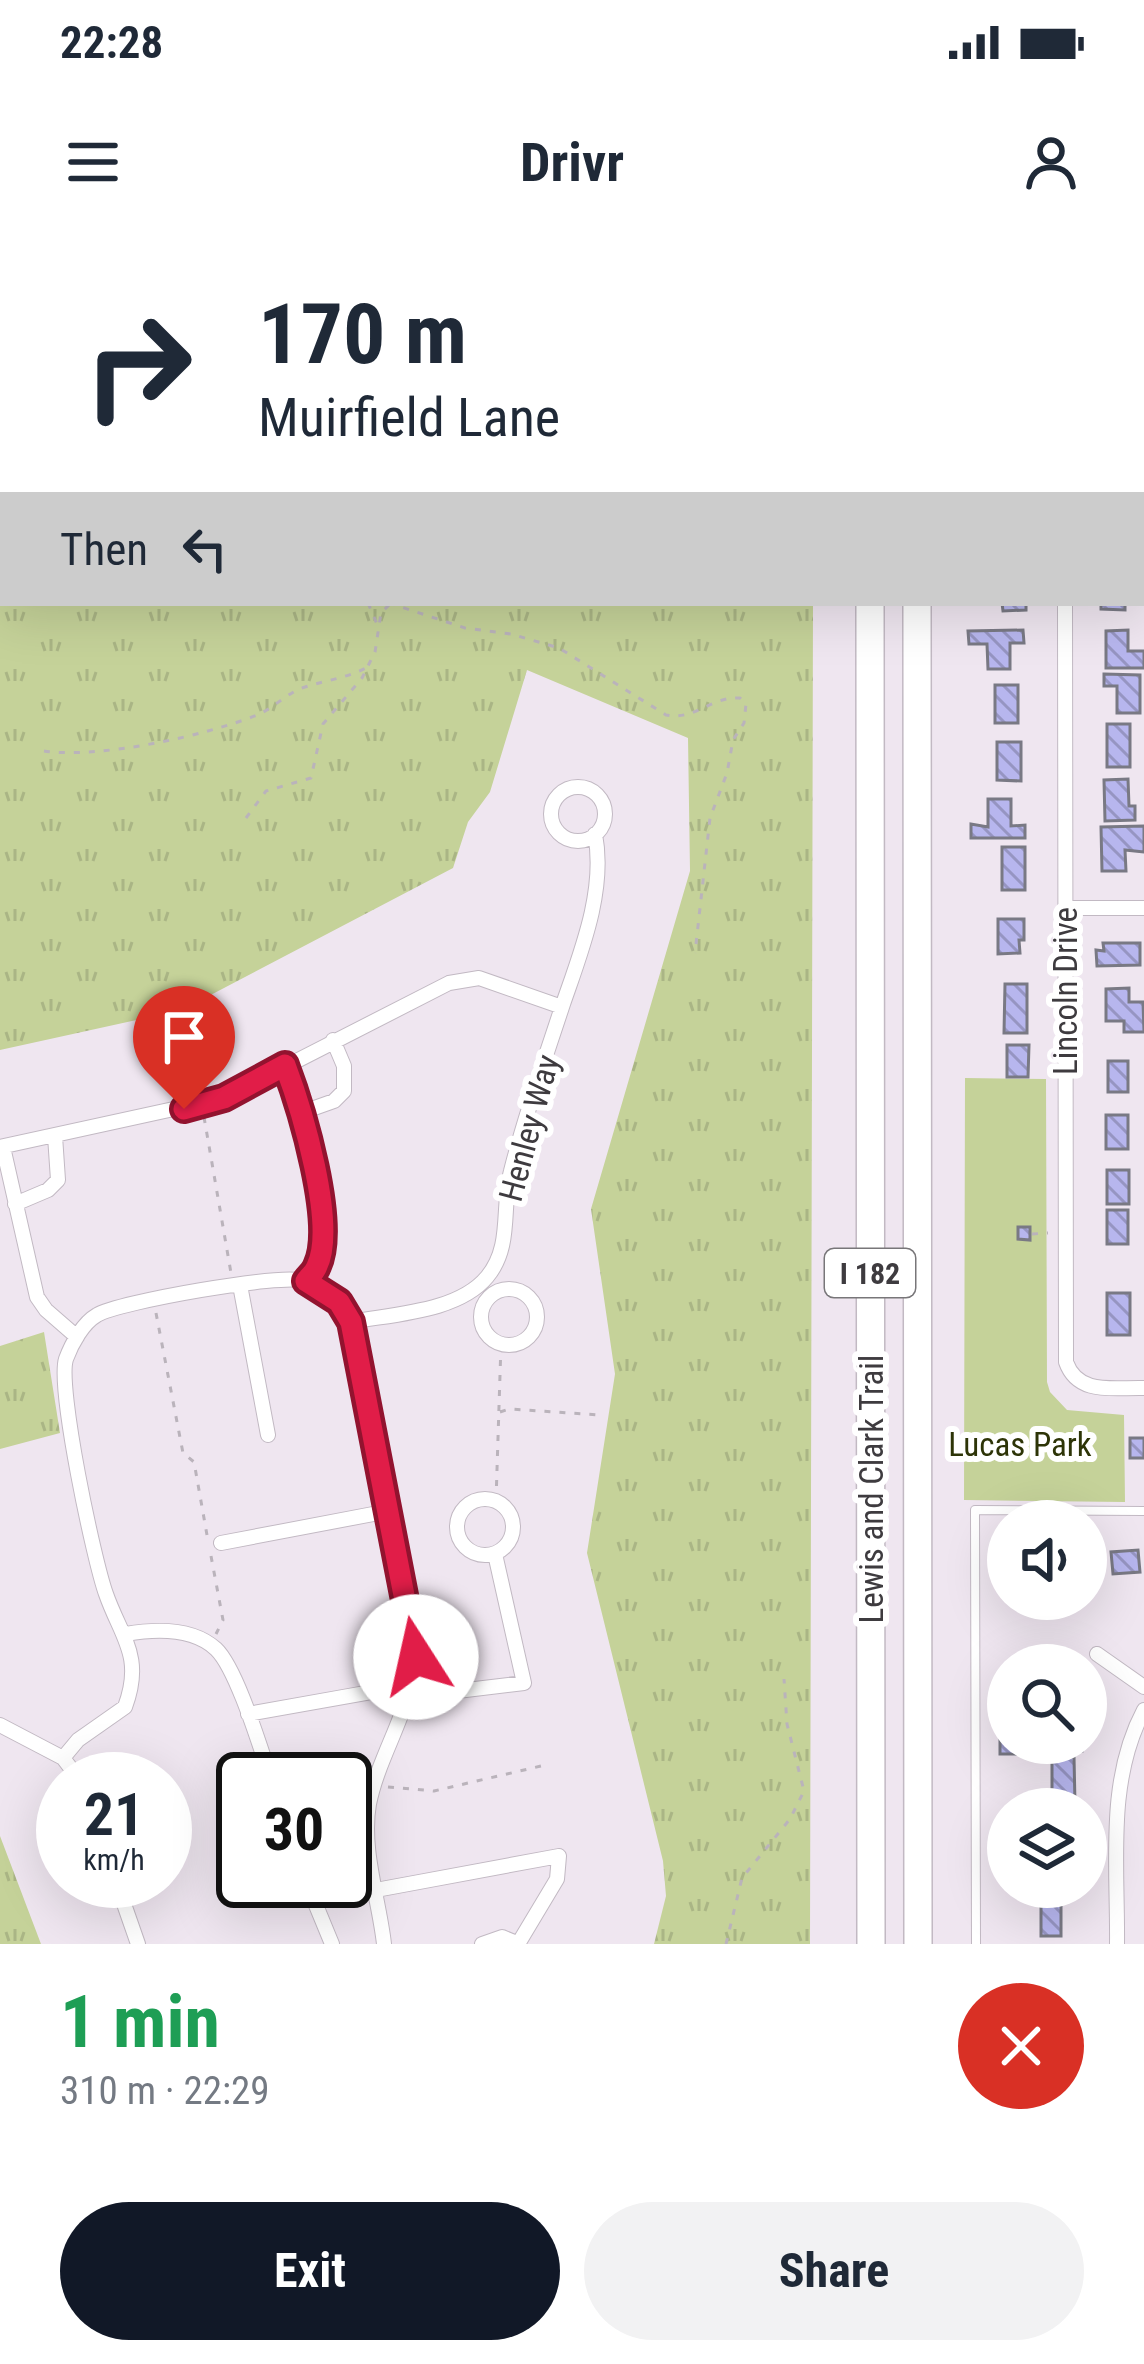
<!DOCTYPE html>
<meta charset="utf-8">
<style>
:root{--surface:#fff;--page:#f2f2f3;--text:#1f2937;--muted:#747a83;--accent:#111827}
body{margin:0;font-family:"Roboto Condensed",sans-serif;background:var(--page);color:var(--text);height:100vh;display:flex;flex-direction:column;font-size:45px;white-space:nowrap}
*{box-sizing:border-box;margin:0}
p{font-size:39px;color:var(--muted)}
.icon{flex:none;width:66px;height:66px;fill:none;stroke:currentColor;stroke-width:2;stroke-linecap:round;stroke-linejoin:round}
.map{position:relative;height:1704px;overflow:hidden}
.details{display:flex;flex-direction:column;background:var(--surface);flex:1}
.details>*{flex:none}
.hud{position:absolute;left:0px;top:0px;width:1146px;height:366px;box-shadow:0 12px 48px #0002;background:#fff;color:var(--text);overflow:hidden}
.tools{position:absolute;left:987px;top:1260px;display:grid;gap:24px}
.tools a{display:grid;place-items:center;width:120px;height:120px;border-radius:50%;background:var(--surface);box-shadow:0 12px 48px #0002;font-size:60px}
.speed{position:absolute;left:36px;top:1512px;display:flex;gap:24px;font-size:60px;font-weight:700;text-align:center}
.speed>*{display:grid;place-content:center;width:156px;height:156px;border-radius:50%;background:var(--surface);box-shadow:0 12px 48px #0002;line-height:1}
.speed small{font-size:30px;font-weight:400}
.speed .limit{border:6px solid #111;border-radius:18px;background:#fff;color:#111}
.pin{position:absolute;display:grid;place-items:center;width:102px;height:102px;color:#fff;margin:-123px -51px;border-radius:50% 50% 50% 0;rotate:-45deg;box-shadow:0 0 12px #0007}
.pin .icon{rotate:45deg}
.me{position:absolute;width:132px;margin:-66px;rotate:350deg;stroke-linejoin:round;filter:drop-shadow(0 0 9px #0008)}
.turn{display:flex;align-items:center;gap:42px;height:252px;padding:0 60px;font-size:54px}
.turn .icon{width:156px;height:156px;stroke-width:2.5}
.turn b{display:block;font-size:84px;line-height:102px}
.then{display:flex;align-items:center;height:114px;padding:0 60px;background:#0003;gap:24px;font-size:45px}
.round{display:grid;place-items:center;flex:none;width:126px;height:126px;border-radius:63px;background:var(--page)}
.headline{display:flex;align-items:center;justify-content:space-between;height:204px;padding:0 60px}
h1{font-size:72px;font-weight:700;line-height:90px;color:#1e9e55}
.cta{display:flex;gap:24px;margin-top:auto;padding:24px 60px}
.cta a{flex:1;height:138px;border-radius:72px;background:var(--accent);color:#fff;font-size:48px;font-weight:700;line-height:138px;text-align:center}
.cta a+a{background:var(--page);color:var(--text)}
.status{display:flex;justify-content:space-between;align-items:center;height:84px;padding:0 60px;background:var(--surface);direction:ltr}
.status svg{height:33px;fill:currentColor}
header{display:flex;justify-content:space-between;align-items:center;height:156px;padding:0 60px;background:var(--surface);font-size:54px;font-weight:700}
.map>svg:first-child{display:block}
.built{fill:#e5d7e7}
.grass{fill:url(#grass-tufts)}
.park{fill:#c5d299}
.building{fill:url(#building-back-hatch);stroke:#797984;stroke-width:3}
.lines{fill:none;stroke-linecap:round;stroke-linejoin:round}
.lane-casing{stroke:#c2b9c3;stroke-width:10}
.street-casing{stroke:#c2b9c3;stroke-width:16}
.highway-casing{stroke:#c2b9c3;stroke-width:30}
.path{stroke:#bab3bb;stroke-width:3;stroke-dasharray:6 9;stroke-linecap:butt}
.lane{stroke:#fff;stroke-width:8}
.street{stroke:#fff;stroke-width:14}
.highway{stroke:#fff;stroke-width:27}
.route-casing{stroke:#92132f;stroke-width:30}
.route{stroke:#e11d48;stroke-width:21}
.labels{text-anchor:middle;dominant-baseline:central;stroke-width:12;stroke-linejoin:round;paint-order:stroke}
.shield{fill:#fff;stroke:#787679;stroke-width:3}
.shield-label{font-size:30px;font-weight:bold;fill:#3e3b3f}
.street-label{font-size:33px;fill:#3e3b3f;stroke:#fff}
.park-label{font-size:33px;fill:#2d3407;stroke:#fff}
</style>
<div class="status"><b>22:28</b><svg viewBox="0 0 49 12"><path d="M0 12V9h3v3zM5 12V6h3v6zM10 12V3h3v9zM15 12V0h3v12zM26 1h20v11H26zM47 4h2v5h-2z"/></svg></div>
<header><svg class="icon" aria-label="menu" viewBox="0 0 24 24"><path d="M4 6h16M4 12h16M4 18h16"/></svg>Drivr<svg class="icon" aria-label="person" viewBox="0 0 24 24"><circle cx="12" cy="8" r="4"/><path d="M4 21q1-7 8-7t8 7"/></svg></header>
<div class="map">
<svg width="1144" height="1704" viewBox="0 0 1144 1704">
<defs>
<pattern id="grass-tufts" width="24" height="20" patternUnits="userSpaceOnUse" patternTransform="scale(3)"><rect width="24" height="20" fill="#c5d299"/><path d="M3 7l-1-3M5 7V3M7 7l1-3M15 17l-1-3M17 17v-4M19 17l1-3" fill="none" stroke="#aab585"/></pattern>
<pattern id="building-back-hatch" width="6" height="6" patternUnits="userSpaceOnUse" patternTransform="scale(3)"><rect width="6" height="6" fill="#b7b6ee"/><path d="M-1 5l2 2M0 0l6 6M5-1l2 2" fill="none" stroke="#9695c2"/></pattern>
</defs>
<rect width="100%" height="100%" fill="#efe6f0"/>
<path class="built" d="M0,0H392V3H3L0,249Z"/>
<path class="grass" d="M0,249L3,363H813L810,1704H654L666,1656L663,1621L587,1313L615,1134L591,969L690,631L688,498L527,430L490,552L468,582L453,628L182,770L0,810Z
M44,1092L60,1193L0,1209V1106Z
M0,1596L41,1704H0Z"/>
<path class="park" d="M965,838L1046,839L1047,1142L1050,1152L1067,1170L1124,1175L1125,1262L964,1260Z"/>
<path class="building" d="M1002,363H1026V370L1003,371Z
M1101,363H1125V370L1101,369Z
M1023,390L1024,403H1010V429H988L987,404H969L968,391Z
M1128,390V411H1144V428H1106V391Z
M1104,434L1140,435V473H1117V446H1104Z
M995,445H1018V483H995Z
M1107,484H1130V527H1107Z
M997,502H1021V541L997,540Z
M1128,539L1129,566H1135V580L1105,581L1104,540Z
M988,559H1011V586L1025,585V598H971V584L988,587Z
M1144,586V612L1125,610L1126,631H1102L1101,587Z
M1002,607H1025V650H1002Z
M998,679H1024V700H1019L1020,713L998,714Z
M1103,703H1140V725L1097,726L1096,710L1104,711Z
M1005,744H1027V793H1004Z
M1129,748V762H1143L1144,792H1124V781H1106V749Z
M1007,805H1029L1028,837H1007Z
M1108,821H1128V852H1108Z
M1106,875H1128V909H1106Z
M1107,930H1129V964H1107Z
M1107,970H1128V1004H1107Z
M1018,987H1030V1000L1018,999Z
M1107,1053H1130V1095H1107Z
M1130,1198H1144V1218H1130Z
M1138,1310L1140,1332L1113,1334L1111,1312Z
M1058,1359L1047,1373L1035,1360L1036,1359Z
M1000,1493H1008V1503H1030V1514H1000Z
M1064,1503H1082V1511H1064Z
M1052,1517H1074L1075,1564H1052Z
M1035,1647H1067V1654L1035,1653Z
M1041,1660H1061V1696H1041Z"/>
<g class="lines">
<g class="lane-casing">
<path id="lane" d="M976,1704L975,1270L1144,1271"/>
</g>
<g class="street-casing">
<path id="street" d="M476,0V3
M680,0L681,3
M1025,0V3
M1143,96L1144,97
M1065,363L1066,1122C1078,1156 1114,1147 1144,1148
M551 574a27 27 0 1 1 54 0a27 27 0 1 1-54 0Z
M1065,668H1144
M285,825C305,879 343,992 306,1041
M303,872L334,861L344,851V826L333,800
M0,907L224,858L449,743L479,738L562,767
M3,907L37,1057L46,1070L77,1097
M15,964L48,950L58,940L55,896
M240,1045L268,1195
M481 1077a28 28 0 1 1 56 0a28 28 0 1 1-56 0Z
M351,1082C393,1074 458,1072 487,1037C513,1006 501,966 511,931C525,875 545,819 563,764C581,712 606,650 595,594
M457 1287a28 28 0 1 1 56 0a28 28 0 1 1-56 0Z
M221,1303L389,1271
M126,1394C155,1389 193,1388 216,1409C237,1429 261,1510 271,1539
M1097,1414L1144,1447
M248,1474L371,1452L408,1457L524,1443L495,1314
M0,1485L63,1518L79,1539
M63,1518L78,1500L125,1467C144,1416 121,1397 106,1354C94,1321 57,1147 66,1119C72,1103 83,1083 97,1075C118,1062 283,1033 304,1041C325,1048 342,1062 351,1082L415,1402C419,1460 380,1509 369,1564C361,1609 379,1659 384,1704
M116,1641L138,1704
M306,1641L332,1704
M376,1650L559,1616L557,1639L518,1704
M482,1704L502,1697L519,1704
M1117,1704C1118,1626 1106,1541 1144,1470"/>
</g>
<g class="highway-casing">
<path id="highway" d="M812,0L813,3
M877,0L878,3
M870,363L871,1704
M917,363L918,1704"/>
</g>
<path class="path" d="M368,363L377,384
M389,363L465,388L511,394L559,408L666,475C694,481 712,456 740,458L746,464L744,483L733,500L727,533L710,578L695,713
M44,511C98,519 205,496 257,475C274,468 288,452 305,447C327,440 347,438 368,427
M246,578L266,551L311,538L323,484L362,438L375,412L381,373L389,365
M186,772L199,849
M204,877L231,1033
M1032,994L1048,993
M156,1073L183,1213L194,1222L207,1295
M500,1172L509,1169L601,1175
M496,1261L501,1104
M211,1316L223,1380L216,1394
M388,1547L434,1551L541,1526
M726,1704L742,1638L790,1579L804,1551L787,1484L784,1439"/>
<use href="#lane" class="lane"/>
<use href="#street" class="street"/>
<use href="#highway" class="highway"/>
</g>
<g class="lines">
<g class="route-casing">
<path id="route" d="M184,869L224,858L285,825C301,867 337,985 317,1026C315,1032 310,1036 306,1041L339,1062L351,1082L416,1417"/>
</g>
<use href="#route" class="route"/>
</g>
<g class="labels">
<rect class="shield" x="825" y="1009" width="90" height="48" rx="9"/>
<g class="shield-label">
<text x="870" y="1033">I 182</text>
</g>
<g class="street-label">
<text transform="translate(1065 751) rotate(-90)">Lincoln Drive</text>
<text transform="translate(529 888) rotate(-75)">Henley Way</text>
<text transform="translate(871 1249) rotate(-90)">Lewis and Clark Trail</text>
</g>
<g class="park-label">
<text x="1020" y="1204">Lucas Park</text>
</g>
</g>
</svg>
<div class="tools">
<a><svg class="icon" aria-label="sound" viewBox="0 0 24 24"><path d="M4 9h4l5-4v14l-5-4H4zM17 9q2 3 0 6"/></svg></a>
<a><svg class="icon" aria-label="search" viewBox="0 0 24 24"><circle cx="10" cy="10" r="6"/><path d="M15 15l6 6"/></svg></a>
<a><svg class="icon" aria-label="layers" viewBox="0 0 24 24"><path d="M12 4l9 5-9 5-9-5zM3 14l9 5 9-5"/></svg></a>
</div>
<div class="speed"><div>21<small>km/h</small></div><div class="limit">30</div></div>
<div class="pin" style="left:184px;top:869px;background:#d93025"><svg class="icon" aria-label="arrive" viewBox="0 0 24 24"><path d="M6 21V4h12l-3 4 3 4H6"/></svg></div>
<svg class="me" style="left:416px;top:1417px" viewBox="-20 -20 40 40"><circle r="19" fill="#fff"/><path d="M0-13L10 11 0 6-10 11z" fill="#e11d48"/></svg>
<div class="hud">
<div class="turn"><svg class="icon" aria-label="right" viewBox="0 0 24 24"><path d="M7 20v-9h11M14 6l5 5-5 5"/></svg><div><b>170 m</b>Muirfield Lane</div></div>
<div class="then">Then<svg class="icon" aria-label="left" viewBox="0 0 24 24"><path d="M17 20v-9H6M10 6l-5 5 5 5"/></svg></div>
</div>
</div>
<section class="details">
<div class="headline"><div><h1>1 min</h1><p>310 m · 22:29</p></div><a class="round" style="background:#d93025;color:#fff"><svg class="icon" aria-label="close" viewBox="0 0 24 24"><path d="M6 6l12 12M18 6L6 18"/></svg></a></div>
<div class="cta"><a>Exit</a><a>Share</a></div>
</section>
